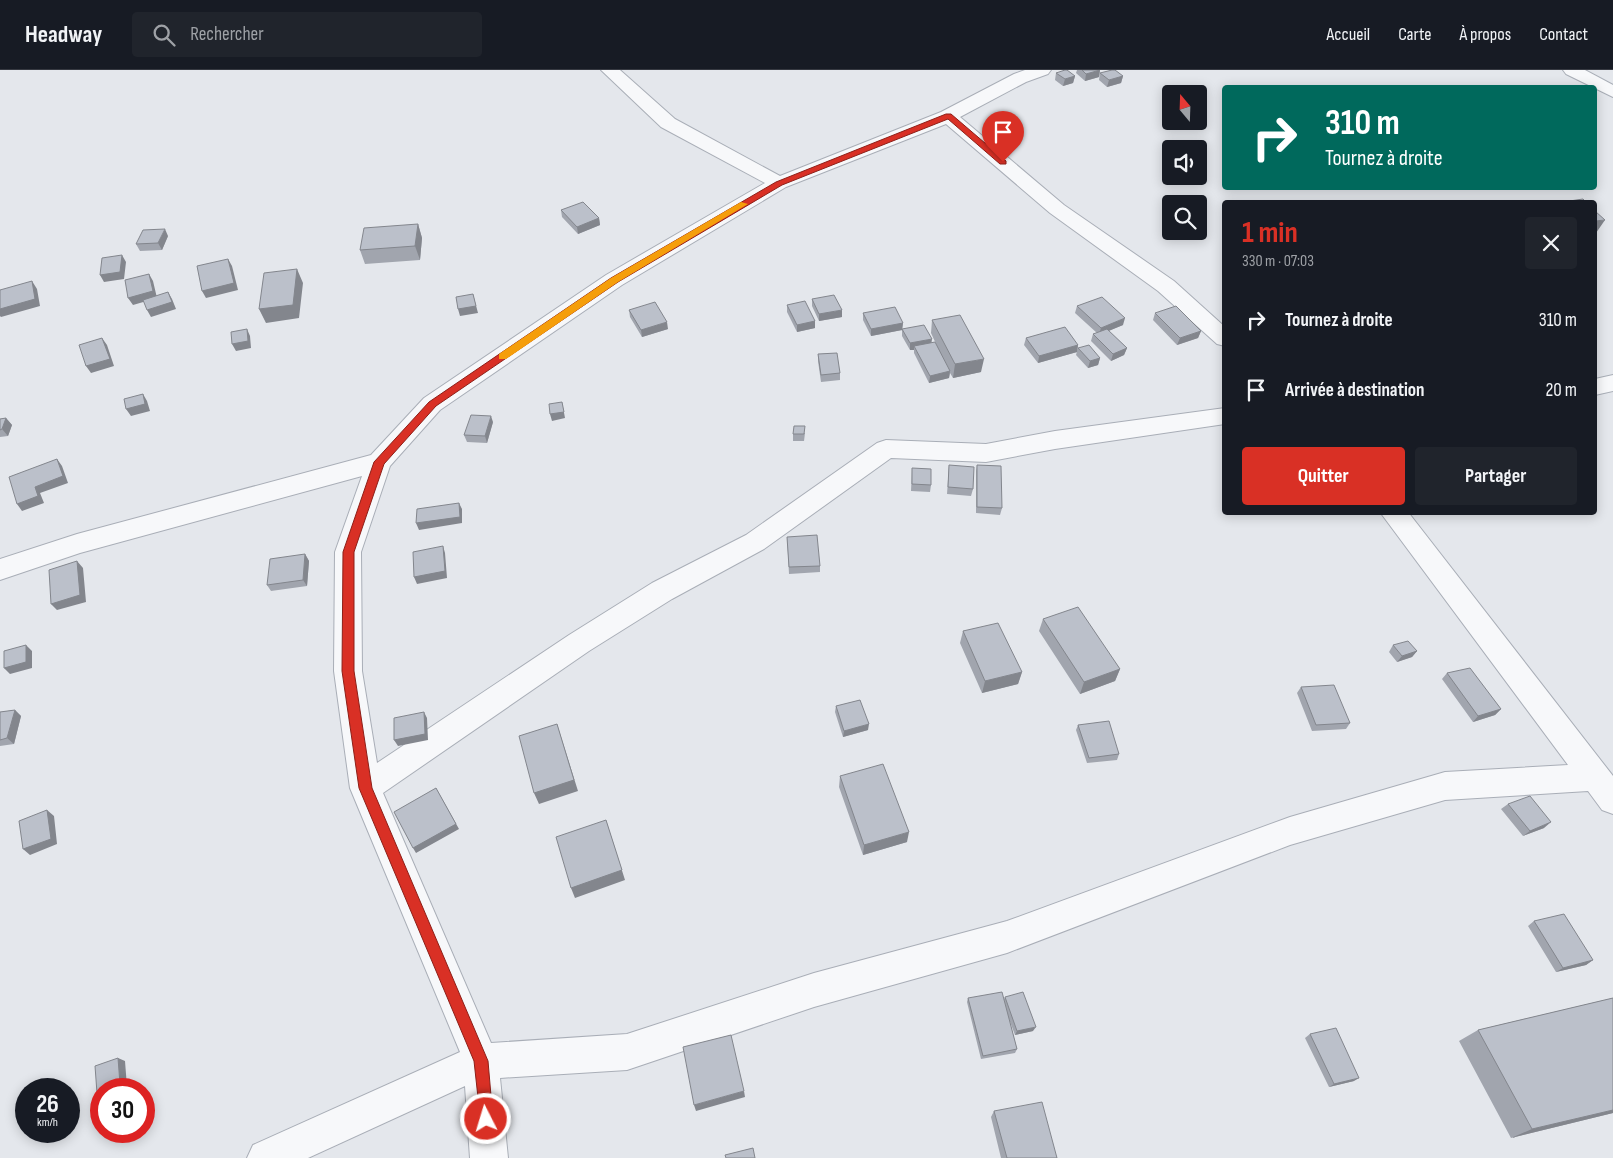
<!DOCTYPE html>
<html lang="fr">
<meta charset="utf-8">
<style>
:root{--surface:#171b24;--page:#20242c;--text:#f1f3f6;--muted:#9ea1a6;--line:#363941;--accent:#d93025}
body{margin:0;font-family:"Sofia Sans Condensed",sans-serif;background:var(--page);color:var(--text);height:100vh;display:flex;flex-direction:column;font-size:19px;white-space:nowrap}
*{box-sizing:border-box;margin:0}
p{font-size:16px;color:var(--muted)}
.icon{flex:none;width:28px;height:28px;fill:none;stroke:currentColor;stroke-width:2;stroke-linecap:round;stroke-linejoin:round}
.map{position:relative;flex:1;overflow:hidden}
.drawer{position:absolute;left:1222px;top:130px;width:375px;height:315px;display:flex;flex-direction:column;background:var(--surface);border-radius:5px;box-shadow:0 2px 12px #0003}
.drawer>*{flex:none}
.guide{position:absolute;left:1222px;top:15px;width:375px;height:105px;border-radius:5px;box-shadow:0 2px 12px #0003;background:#00695c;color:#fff;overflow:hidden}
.needle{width:32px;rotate:341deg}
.fabs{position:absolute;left:1162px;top:15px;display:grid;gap:10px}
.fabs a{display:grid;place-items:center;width:45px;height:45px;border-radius:5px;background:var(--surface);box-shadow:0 2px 12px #0003;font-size:25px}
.speed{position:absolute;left:15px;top:1008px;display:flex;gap:10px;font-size:25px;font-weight:700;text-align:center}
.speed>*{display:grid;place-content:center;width:65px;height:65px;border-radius:50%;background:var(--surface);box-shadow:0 2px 12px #0003;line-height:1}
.speed small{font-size:12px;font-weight:400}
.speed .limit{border:8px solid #d22;background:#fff;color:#111}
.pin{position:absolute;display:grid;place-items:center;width:42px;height:42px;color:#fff;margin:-51px -21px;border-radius:50% 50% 50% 0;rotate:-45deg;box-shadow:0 0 5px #0007}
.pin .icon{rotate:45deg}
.me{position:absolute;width:55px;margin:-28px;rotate:355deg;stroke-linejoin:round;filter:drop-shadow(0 0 4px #0008)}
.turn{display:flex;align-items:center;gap:18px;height:105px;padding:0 20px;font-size:22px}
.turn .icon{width:65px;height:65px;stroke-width:2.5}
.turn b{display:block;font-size:35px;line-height:42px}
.round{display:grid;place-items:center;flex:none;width:52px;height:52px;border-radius:5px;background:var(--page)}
.summary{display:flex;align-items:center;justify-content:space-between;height:85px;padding:0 20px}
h1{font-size:30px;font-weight:700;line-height:38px;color:var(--accent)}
.button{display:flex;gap:10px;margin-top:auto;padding:10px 20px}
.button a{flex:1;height:58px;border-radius:5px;background:var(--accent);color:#fff;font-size:20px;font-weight:700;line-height:58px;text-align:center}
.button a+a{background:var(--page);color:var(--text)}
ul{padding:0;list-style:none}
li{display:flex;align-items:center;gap:15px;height:70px;padding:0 20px}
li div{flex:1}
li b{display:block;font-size:19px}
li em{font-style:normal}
header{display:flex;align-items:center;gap:30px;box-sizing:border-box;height:70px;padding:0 25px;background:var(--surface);border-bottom:1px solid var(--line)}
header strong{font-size:24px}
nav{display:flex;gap:28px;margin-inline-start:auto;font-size:18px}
.search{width:350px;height:45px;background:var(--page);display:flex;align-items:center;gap:12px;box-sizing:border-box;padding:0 18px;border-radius:5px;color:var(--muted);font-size:19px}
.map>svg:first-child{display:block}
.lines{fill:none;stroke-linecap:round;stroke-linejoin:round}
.minor-casing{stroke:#a9aeb7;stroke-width:2}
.minor{fill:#f7f8fa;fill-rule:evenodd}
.wall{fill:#a1a5ae}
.shaded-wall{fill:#83868d}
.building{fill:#bbc0ca;stroke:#83868d}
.route{fill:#d93025;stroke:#8d1f18}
.slow{fill:#f59e0b}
</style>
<header>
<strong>Headway</strong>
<div class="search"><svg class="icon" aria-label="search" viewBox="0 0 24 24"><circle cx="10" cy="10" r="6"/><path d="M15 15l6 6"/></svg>Rechercher</div>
<nav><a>Accueil</a><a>Carte</a><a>À propos</a><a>Contact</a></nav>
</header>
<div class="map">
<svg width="1613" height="1088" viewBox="0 0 1613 1088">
<rect width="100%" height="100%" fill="#e4e7ec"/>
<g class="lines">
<g class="minor-casing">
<path id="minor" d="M601,0H620L675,49L780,106L941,42L1014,4L1025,0H1051L1048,4L1026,12L960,47L1064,135L1174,211L1225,257V276L1217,274L1158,221L1050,143L946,54L786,117L622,215L440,340L390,396L361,482L362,601L377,693L569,565L652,513L746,465L877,373L886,370L986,374L1055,361L1225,338V354L1055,379L986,392L891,388L764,479L672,529L589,581L383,723L491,973L627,964L814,903L1007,851L1290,747L1445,702L1568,695L1380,442H1408L1613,706V744L1602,740L1588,721L1445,730L1290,775L1007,883L814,937L627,1000L500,1008L508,1088H470L465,1016L308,1088H247L253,1075L460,982L350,718L334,601L335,482L362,406L80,483L0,510V489L77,464L371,385L424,328L606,205L765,113L661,57Z
M1563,0H1585L1613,15V27L1566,4Z
M1613,305V321L1595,325V309Z"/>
</g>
<use href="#minor" class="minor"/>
</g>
<path class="wall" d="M1077,0H1100L1099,7L1085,11L1076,3Z
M1056,3L1075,6L1073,13L1063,16L1055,10Z
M1100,3L1123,6L1121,13L1107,17L1099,10Z
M561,140L599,148L600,155L578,164L562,147Z
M418,154L422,168L420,190L365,194L360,180Z
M168,166L162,180L140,181L136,174Z
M812,229L842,247L819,251L812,236Z
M787,235L815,251V258L797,262L787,242Z
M1077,236L1123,255L1108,261L1127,278L1124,285L1111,291L1091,271L1093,264L1097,263L1075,243Z
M629,240L668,259L642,267L630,247Z
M863,243L903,253L902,260L871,266L863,250Z
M1155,243L1201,261L1198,268L1177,275L1153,250Z
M932,250L981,302L953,308L950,303L949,308L929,313L914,283V280H910L902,266V259L937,276L931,263Z
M1026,268L1078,275L1077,282L1038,293L1024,275Z
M1078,278L1100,288L1098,295L1088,298L1076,285Z
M818,284L840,303V310L821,312L818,291Z
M6,348L12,355L8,366L0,367V349Z
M493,352L487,373L467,372L464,365Z
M805,363L804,371H793V364Z
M949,395L973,419L971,426L947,424Z
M977,395L1002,438L1000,445L976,443V401Z
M912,398L931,415L930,422L911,421Z
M787,467L820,496V502L789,504Z
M305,484L309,491L307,516L271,521L267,515Z
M1043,549L1120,599L1115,611L1080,624L1039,561Z
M963,561L1022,602L1018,614L982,623L960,573Z
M1393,575L1417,581L1412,587L1397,592L1389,582Z
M1447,603L1501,639L1495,645L1473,652L1442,609Z
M1301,617L1350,653L1346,659L1312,661L1297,623Z
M836,636L868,660L843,667L835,642Z
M15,640L21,646L14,674L0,676V642Z
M1078,655L1119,684L1117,690L1087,693L1076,660Z
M840,706L907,772L863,785L839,717Z
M1508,734L1544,758L1523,766L1501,739Z
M1534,851L1593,890L1586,895L1556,902L1528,856Z
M1005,927L1033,961L1015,965L1009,949L1017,979L1015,983L981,989L967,932L968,928L1004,929Z
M1613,928V1043L1511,1068L1459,971L1478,960Z
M1310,964L1354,1011L1329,1017L1305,968Z
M994,1041L1057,1088H1001L991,1047Z"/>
<path class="shaded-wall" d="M1100,0L1099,7L1085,11L1086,4Z
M1075,6L1073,13L1063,16L1065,9Z
M1123,6L1121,13L1107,17L1109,10Z
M599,148L600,155L578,164L577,157Z
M1605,150L1596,163L1595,164V151Z
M418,154L422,168L420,190L415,176Z
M165,159L168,166L162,180L158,173Z
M122,185L126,192L124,209L104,212L100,205Z
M228,189L232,196L238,220L206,228L202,221Z
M297,199L303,213L299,248L266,253L259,239Z
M149,204L153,211L157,228L133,235L128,228Z
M32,211L37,219L40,236L1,247L0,246V239Z
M168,222L172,229L176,239L151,247L147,240Z
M473,224L478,243L460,246L458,239Z
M842,240V247L819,251V244Z
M1125,248L1123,255L1099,265L1101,258Z
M815,251V258L797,262V255Z
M667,252L668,259L642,267L641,260Z
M903,253L902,260L871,266V259Z
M247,259L250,266L251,278L236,281L232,274Z
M1201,261L1198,268L1177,275L1180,268Z
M102,268L107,275L114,296L91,303L86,296Z
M932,269L931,276H914V280H910V273Z
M1078,275L1077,282L1038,293L1039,286Z
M1127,278L1124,285L1111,291L1113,284Z
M1100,288L1098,295L1088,298L1090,291Z
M984,289L981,302L953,308L955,294Z
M950,301L949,308L929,313L930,306Z
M143,324L147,331L150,341L131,346L126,339Z
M562,332L565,348L552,351L550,344Z
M491,346L493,352L487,373L485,366Z
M6,348L12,355L8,366L2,359Z
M57,389L62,396L68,413L40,423L44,433L22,441L17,434L35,417Z
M459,433L462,439V453L419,460L416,453Z
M443,476L445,483L447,508L417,514L414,507Z
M305,484L309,491L307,516L303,510Z
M77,491L83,498L86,532L57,540L51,534Z
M26,575L32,581V598L10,604L4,598Z
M1417,581L1412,587L1397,592L1402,586Z
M1120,599L1115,611L1080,624L1084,612Z
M1022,602L1018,614L982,623L985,611Z
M1501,639L1495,645L1473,652L1478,646Z
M15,640L21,646L14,674L7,668Z
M424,642L427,648L428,670L398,676L394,670Z
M557,654L578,721L539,734L534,723Z
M869,654L868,660L843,667L844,661Z
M436,718L459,759L416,783L413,778Z
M47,740L54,746L57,774L30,785L23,779Z
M606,750L625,810L575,828L571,818Z
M1551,752L1544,758L1523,766L1530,761Z
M909,762L907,772L863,785L864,775Z
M1593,890L1586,895L1556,902L1563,898Z
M1036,957L1033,961L1015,965L1017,961Z
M118,988L125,991L127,1017L123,1019H107Z
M1359,1008L1354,1011L1329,1017L1334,1014Z
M744,1021L745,1027L696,1041L694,1035Z
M1613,1040V1043L1511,1068L1532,1059Z"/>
<path class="building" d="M1065,0H1067L1075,6L1065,9L1056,3Z
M1082,0H1100L1086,4Z
M1112,0H1115L1123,6L1109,10L1100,3Z
M1583,129L1586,132H1563Z
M583,132L599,148L577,157L561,140Z
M1595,141L1605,150L1595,151Z
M418,154L415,176L360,180L364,158Z
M165,159L158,173L136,174L143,160Z
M122,185L120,202L100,205L102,188Z
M228,189L234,213L202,221L197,196Z
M297,199L293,235L259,239L264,203Z
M149,204L153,221L128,228L125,210Z
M32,211L35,229L0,239V220Z
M168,222L172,232L147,240L143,230Z
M473,224L476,236L458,239L456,227Z
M834,225L842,240L819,244L812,229Z
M1102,227L1125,248L1101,258L1077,236Z
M805,231L815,251L797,255L787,235Z
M655,232L667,252L641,260L629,240Z
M1176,236L1201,261L1180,268L1155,243Z
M895,237L903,253L871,259L863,243Z
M960,245L984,289L955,294L932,250Z
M924,255L932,269L910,273L902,259Z
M1065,257L1078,275L1039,286L1026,268Z
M247,259L248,271L232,274L231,262Z
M1107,259L1127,278L1113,284L1093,264Z
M102,268L110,289L86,296L79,275Z
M935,272L950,301L930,306L914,276Z
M1089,275L1100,288L1090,291L1078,278Z
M837,283L840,303L821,305L818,284Z
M143,324L145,334L126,339L124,329Z
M562,332L564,342L550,344L549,334Z
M471,345L491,346L485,366L464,365Z
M6,348L2,359L0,360V349Z
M794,356H805L804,364H793Z
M57,389L63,406L35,417L38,426L17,434L9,407Z
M949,395L974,397L973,419L948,417Z
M977,395L1001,396L1002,438L977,437Z
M912,398L931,399V415L912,414Z
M459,433L460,447L416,453L417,439Z
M817,465L820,496L789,497L787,467Z
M443,476L445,501L414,507L413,482Z
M305,484L303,510L267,515L270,489Z
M77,491L80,525L51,534L49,500Z
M1078,537L1120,599L1084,612L1043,549Z
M998,553L1022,602L985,611L963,561Z
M1408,571L1417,581L1402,586L1393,575Z
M26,575V592L4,598V581Z
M1470,598L1501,639L1478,646L1447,603Z
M1334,615L1350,653L1316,655L1301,617Z
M860,630L869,654L844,661L836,636Z
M15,640L7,668L0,670V642Z
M424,642L425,664L394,670V648Z
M1109,651L1119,684L1089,688L1078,655Z
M557,654L574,710L534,723L519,666Z
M883,694L909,762L864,775L840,706Z
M436,718L456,754L413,778L394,742Z
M1530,726L1551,752L1530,761L1508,734Z
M47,740L51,769L23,779L19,751Z
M606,750L622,800L571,818L556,767Z
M1564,844L1593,890L1563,898L1534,851Z
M1002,922L1017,979L983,986L968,928Z
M1023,922L1036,957L1017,961L1005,927Z
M1613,928V1040L1532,1059L1478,960Z
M1336,958L1359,1008L1334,1014L1310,964Z
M731,965L744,1021L694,1035L683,977Z
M118,988L120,1014L107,1019H101V1021L97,1023L95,996Z
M1042,1032L1057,1088H1007L994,1041Z
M753,1078L755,1088H726L725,1085Z"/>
<path class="route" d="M946,44H951L1006,91V94H1000L948,49L782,115L618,212L436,336L384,394L354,482V601L372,718L488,991L493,1049L491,1055L486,1057L481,1055L474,991L359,718L342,601L343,482L374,392L429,332L611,208L776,112Z"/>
<path class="slow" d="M741,132L748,134L618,212L506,289H499V284L611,208Z"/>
</svg>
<div class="fabs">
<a><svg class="needle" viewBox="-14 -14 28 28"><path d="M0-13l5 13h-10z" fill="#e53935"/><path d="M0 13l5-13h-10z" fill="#9ea1a6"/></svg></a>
<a><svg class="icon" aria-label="sound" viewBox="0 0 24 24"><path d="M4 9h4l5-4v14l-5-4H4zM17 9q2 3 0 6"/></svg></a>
<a><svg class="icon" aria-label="search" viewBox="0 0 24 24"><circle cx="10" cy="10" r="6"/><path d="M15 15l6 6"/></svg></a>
</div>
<div class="speed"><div>26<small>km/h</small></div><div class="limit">30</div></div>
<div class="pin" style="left:1003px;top:92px;background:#d93025"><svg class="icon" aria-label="arrive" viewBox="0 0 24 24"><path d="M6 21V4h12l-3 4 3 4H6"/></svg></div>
<svg class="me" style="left:486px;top:1049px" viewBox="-20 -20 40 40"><circle r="17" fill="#d93025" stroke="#fff" stroke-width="3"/><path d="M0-11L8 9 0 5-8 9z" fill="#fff"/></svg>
<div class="guide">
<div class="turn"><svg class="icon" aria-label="right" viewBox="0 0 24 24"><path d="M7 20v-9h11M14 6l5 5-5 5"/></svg><div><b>310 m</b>Tournez à droite</div></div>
</div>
<section class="drawer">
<div class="summary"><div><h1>1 min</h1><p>330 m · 07:03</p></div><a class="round"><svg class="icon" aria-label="close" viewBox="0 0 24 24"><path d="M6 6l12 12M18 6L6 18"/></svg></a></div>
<ul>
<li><svg class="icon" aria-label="right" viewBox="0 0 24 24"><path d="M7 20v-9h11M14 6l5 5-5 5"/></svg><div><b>Tournez à droite</b></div><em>310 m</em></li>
<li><svg class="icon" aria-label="arrive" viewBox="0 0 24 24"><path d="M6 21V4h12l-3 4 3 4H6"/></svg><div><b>Arrivée à destination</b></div><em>20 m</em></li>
</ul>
<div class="button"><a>Quitter</a><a>Partager</a></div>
</section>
</div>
